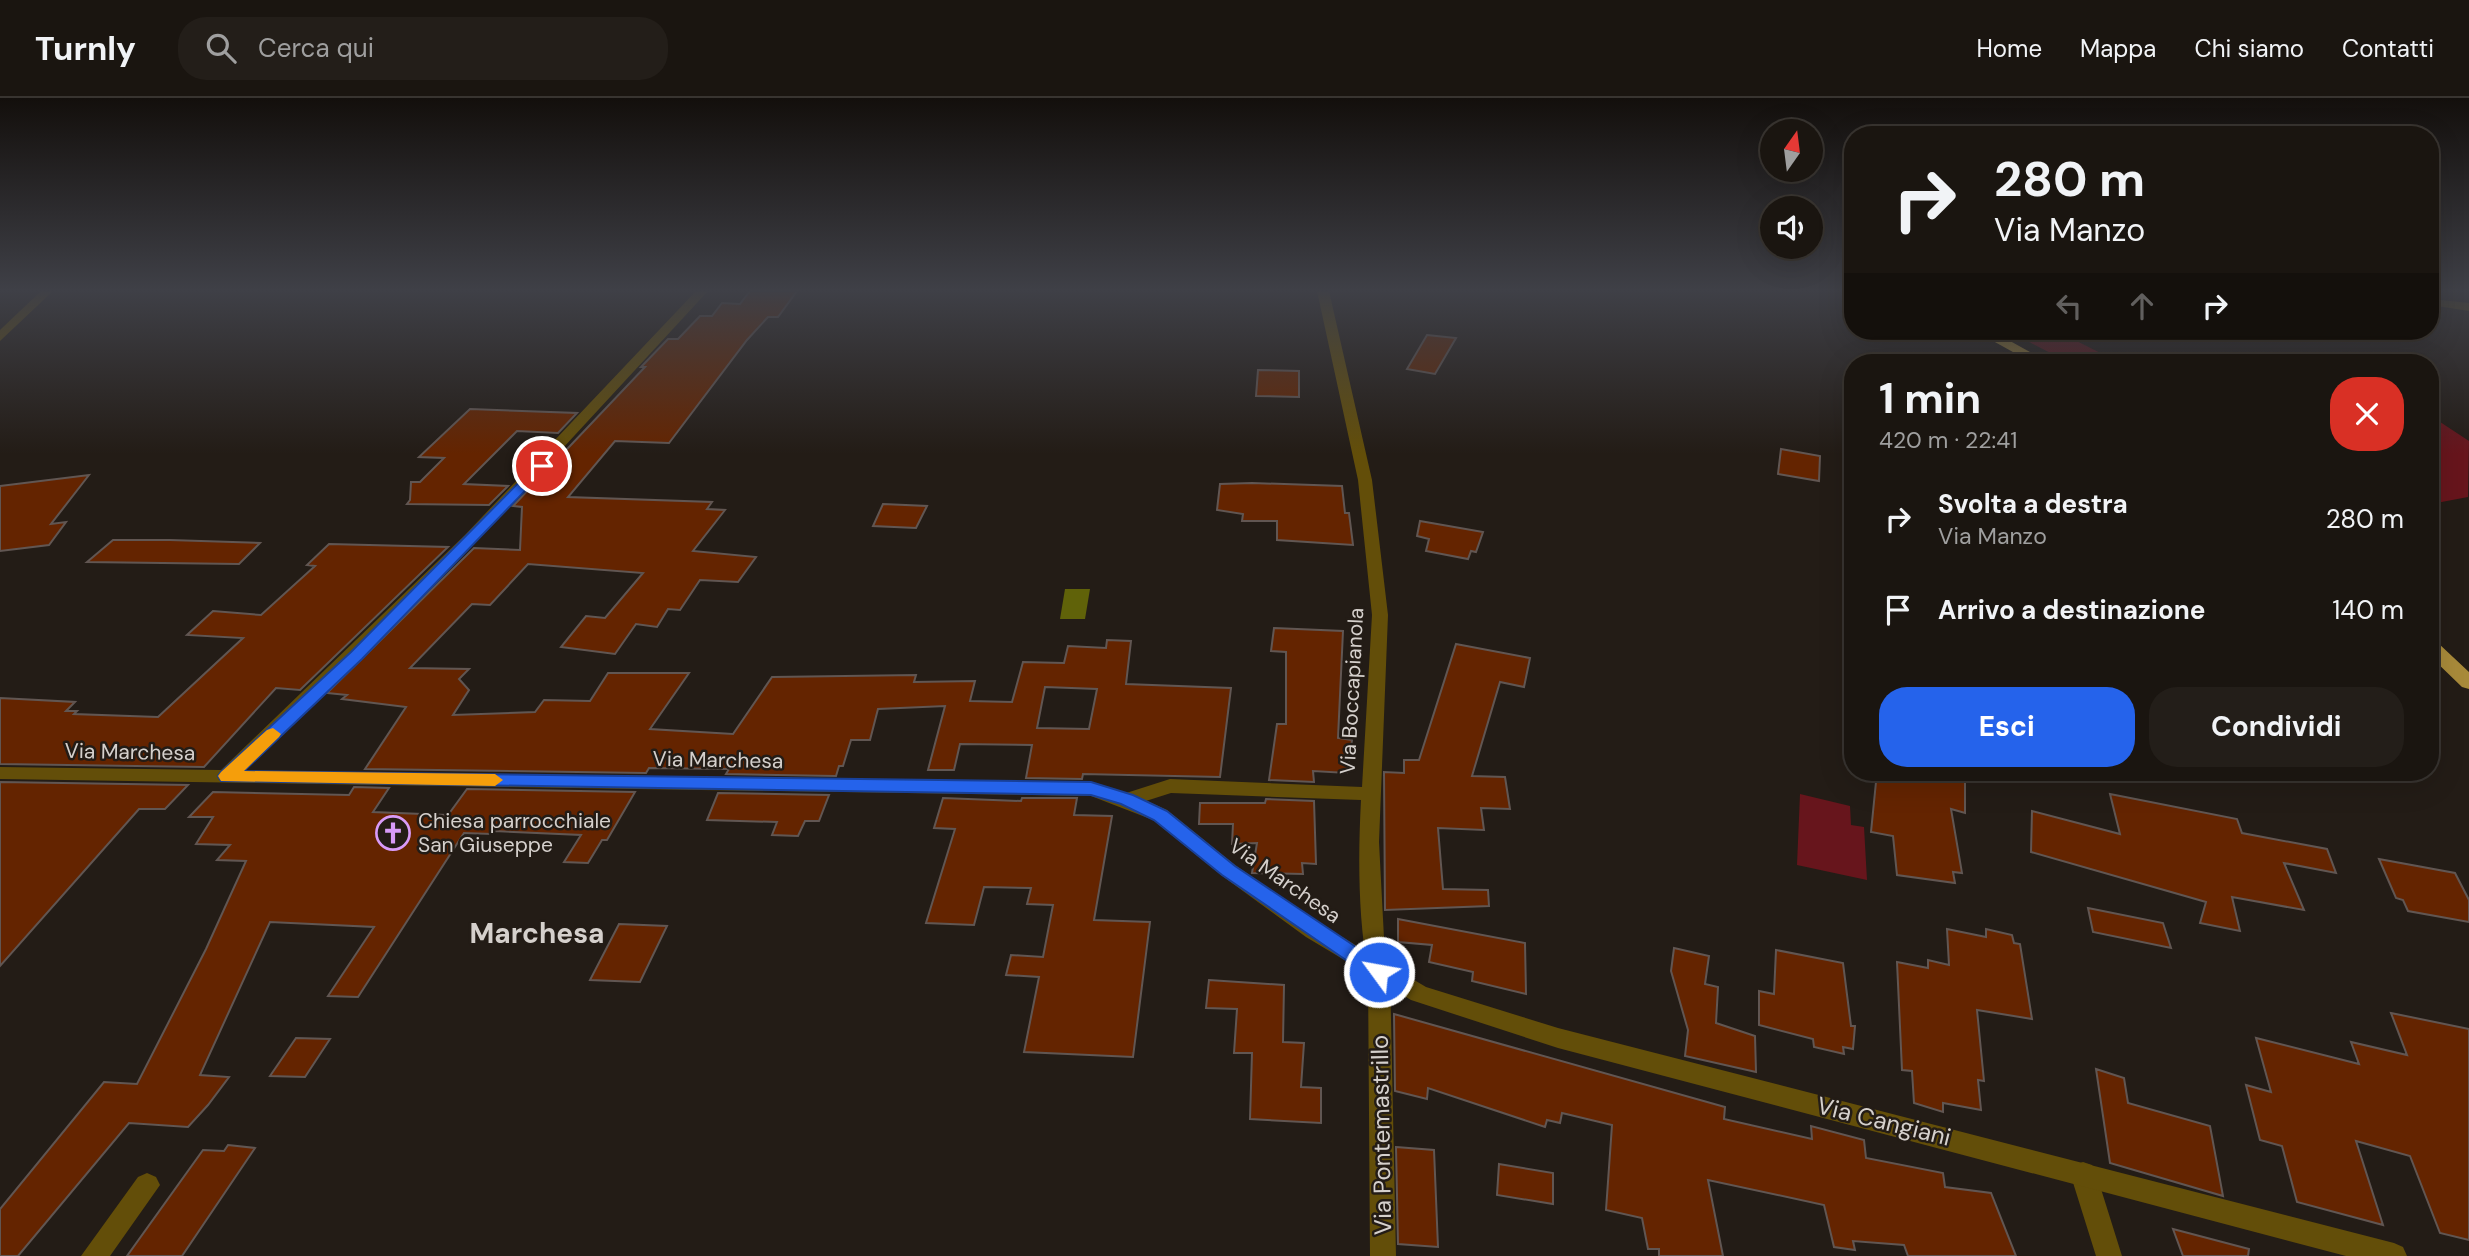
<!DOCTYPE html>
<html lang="it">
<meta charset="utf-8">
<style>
:root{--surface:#1a1510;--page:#231e19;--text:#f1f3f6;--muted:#9f9f9f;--line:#383430;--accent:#2563eb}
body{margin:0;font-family:"DM Sans",sans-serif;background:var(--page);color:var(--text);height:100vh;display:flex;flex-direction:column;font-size:26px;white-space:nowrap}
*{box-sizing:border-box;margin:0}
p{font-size:23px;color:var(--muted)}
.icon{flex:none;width:38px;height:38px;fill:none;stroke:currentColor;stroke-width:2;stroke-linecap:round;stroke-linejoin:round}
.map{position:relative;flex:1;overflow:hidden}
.details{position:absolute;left:1844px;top:256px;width:595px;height:427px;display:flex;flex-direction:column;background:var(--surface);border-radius:28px;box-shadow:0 7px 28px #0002,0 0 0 2px var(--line)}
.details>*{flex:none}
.hud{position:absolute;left:1844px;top:28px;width:595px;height:214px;border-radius:28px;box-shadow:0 7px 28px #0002,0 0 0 2px var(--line);background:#1a1510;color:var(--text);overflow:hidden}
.needle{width:46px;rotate:14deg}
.controls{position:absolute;left:1760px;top:21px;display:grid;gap:14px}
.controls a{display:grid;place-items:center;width:63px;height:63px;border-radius:50%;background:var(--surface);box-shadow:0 7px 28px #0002,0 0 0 2px var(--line);font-size:35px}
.pin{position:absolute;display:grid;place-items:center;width:60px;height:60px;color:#fff;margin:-30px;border:4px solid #fff;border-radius:50%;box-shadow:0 2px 7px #0007}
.me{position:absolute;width:77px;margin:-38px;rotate:302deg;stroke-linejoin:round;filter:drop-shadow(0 0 5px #0008)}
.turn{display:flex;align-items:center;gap:24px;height:147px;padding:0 35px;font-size:32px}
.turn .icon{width:91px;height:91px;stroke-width:2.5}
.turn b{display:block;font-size:49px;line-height:60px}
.lanes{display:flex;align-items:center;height:66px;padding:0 35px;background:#0003;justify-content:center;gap:35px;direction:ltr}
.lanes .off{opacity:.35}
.round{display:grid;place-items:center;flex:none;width:74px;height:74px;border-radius:28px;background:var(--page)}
.summary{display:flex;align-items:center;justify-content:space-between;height:119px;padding:0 35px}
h1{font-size:42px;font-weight:700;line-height:52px}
.primary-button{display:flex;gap:14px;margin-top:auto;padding:14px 35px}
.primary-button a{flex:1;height:80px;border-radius:28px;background:var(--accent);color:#fff;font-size:28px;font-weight:700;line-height:80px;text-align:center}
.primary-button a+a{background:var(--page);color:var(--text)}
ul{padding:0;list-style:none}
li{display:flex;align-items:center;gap:21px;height:91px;padding:0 35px}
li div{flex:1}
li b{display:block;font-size:26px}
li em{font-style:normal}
header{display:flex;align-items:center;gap:42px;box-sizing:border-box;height:98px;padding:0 35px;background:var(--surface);border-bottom:2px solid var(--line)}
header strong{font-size:33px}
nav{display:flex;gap:38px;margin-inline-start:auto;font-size:24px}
.search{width:490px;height:63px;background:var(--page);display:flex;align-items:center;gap:18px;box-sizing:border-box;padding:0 24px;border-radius:28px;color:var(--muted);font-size:26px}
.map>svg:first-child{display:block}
.green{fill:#67151c}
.water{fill:#606209}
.building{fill:#642400;stroke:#615652;stroke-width:2;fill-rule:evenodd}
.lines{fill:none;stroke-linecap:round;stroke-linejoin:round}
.minor{fill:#634e09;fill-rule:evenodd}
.tertiary{fill:#634e09;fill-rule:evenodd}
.trunk{fill:#a88a3a;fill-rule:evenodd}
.route{fill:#2563eb;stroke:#184099;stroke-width:2}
.slow{fill:#f59e0b}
.labels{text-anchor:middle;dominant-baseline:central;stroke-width:5;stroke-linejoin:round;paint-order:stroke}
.street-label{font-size:21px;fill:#d5d0cc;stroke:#231c16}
.poi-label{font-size:21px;fill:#d5d0cc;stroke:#231c16;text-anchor:start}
.near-street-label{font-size:24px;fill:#d5d0cc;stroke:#231c16}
.near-quarter-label{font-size:28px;font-weight:bold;fill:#d5d0cc;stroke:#231c16}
</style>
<header>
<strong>Turnly</strong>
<div class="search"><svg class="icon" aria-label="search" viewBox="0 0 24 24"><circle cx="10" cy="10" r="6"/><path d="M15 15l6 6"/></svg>Cerca qui</div>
<nav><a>Home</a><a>Mappa</a><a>Chi siamo</a><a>Contatti</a></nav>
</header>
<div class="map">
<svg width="2469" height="1158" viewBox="0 0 2469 1158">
<rect width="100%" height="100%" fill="#231c16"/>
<path class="green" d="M2008,233H2057L2118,264H2068Z
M2431,318L2469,343L2468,399L2431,406Z
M1800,696L1850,708L1851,727L1864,729L1867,782L1797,767Z"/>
<path class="water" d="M1065,491H1090L1085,521H1060Z"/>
<path class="building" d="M750,193H797L778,219H768L747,242L669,345L615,343L568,399L712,404L707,411L725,412L693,453L756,459L738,484L700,482L680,512L668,511L657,529L636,526L615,556L561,549L586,518L605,520L643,475L528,466L490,507L472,506L410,570L469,571L459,581L469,592L453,617L535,614L544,602L590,603L608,575H689L650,631L733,636L772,579L916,577L914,584L975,583L970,603L1012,604L1023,564L1064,565L1068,548L1106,550L1107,542L1131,543L1126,586L1231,590L1220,679L1083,676L1082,681L1026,680L1032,647L960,646L954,672H928L945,608L878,611L870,642H851L843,668H839L836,678L726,676L729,671L649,670L646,675L365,671L406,609L342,601L347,597L327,595L474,450L520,452L522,409L513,408L645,269H641L668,241H678L700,218H712L722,205L740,206ZM1045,589L1097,591L1089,631L1037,630Z
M1427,237L1456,240L1435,276L1407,271Z
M1258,272L1299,273V299L1256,298Z
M470,311L577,315L558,335L517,333L464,386L508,388L489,407L407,406L410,402L411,384H420L444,360L419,359Z
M1781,351L1820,358L1819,383L1778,376Z
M89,377L51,426L66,424L49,447L0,453V388Z
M1252,385L1342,388L1345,415H1349L1353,447L1277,442V423H1242L1243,416L1217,412L1220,386Z
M883,406L927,408L916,430L873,428Z
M1420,423L1483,434L1476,454L1471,453L1468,461L1426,453L1429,441L1417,438Z
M113,442H170L260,445L239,466L87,464Z
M329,446L448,449L300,592L276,590L204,669L0,666V600L75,604L66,613H77L74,616L158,619L243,540L187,537L213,513L261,517L315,468L307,467Z
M1274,530L1343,533L1338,640L1352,642L1347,675L1313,673L1314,684L1269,682L1277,626H1286V554L1271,553Z
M1456,546L1530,560L1524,589L1500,584L1472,678L1505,679L1510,711L1481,710L1484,732L1438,730L1443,791L1488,792L1489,808L1385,812L1384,674L1404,675V662H1419Z
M1877,674H1960L1959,677L1965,679V715L1951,711L1962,775L1953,774L1955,785L1897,777L1893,738L1871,734Z
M0,684L188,687L165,711H139L0,868Z
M354,689L389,690L373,714L448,717L467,691L635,694L607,742H602L588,765L564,764L581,737L494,733L492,736L464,735L358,899L328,898L374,829L270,824L200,977L229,979L208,1007L188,1029L129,1025L18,1158H0V1111L104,984L137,986L206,851L246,763L217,762L230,747L196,746L213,719H189L213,694L349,697Z
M718,695L829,697L819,723H805L798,738L772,737L777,724L707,722Z
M2110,696L2237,721L2242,735L2327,751L2336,775L2284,765L2304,812L2232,799L2240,833L2200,825L2206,804L2031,754L2032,713L2120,736Z
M943,700L1021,703L1022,700H1077L1074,717L1112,718L1094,822L1150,824L1133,959L1024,954L1039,879L1006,877L1011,857L1043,859L1053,807L1027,806L1031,790L984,789L974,827L926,825L955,731L934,730Z
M1266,701L1314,703L1316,766L1302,765L1303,776L1252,775L1257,745L1232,746L1233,726H1199L1200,705H1265Z
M2379,761L2455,775L2469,802V824L2408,813L2403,802L2396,800Z
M2088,810L2163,825L2171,850L2093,834Z
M1398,821L1525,845L1526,896L1472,883L1473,874L1429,864L1432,847L1398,844Z
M619,826L667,828L640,884L590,882Z
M1947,831L1986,839V831L2012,837L2014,845L2020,846L2032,921L1977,912L1984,983L1978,982L1981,1012L1943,1005V1014L1914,1005L1912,973L1902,972L1897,864L1928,870V862L1949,867Z
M1674,850L1709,858L1705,886L1718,889L1716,925L1755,938L1756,974L1685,958L1688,932L1671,873Z
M1776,852L1843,865L1851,928H1855L1853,951L1843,949L1844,956L1814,949L1813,941L1759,927V893L1774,896Z
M1209,882L1284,887L1283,944L1304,945L1301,989L1321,990V1025L1250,1021L1252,955H1234L1237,911L1206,910Z
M2391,915L2469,931V1142L2440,1135L2410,1058L2356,1043L2383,1127L2297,1104L2282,1048L2260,1042L2246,987L2271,994L2256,940L2359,966L2351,944L2407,957Z
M1394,916L1725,1009L1724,1021L1812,1041L1811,1028L1864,1042L1866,1060L1943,1075L1945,1089L1991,1095L2016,1158H1908L1904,1147L1853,1143L1855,1152L1834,1149L1824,1107L1708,1082L1723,1158H1659V1151H1648L1642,1120L1606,1112L1612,1027L1562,1015L1560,1025L1547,1022L1545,1029L1428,990L1427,1001L1395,993Z
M296,940L330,941L305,979L270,978Z
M2096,971L2124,980L2128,1005L2210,1028L2223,1098L2110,1065Z
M228,1047L255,1050L182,1158H127L203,1052L224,1053Z
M1396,1049L1434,1052L1438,1149L1398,1146Z
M1499,1066L1553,1075V1106L1497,1097Z
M2173,1131L2249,1151L2248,1158H2183Z"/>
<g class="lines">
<path class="minor" d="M41,193H53L0,243V232Z
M696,193H708L476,444L234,683H220L217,678L220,673L465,437Z
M1317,193H1329L1372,382L1388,517L1379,744L1384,840L1390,874L1396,1158H1370L1368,874C1358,818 1358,759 1361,702L1171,695L1127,709L1120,707L1117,702L1120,697L1170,681L1362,689L1372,517L1358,382Z
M2431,201L2469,205V213L2431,207Z
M2083,1064L2092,1067L2096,1075L2122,1158H2096L2070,1075L2074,1067Z
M147,1075L156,1079L160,1087L110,1158H81L138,1079Z"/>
<path class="tertiary" d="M0,669L1092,684L1134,697L1167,712L1235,767L1322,827L1426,889L1558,930L2394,1145L2403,1149L2407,1158H2346L1558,950L1411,902L1306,839L1221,777L1153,722L1091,698L0,681Z"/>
<path class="trunk" d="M1975,233H1992L2048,264H2031Z
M2431,543L2438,545L2469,574V591L2462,589L2431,559Z"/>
</g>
<linearGradient id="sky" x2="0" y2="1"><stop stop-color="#130f0c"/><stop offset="0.54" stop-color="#3f4047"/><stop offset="1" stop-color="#3f4047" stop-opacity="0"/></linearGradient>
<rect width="2469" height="356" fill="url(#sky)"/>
<path class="route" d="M538,365L549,368L362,561L244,673L1091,684L1133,697L1167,713L1235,768L1386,869L1389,874L1386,880H1372L1222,777L1154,722L1121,706L1091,697L221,683L218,678L221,674L351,554Z"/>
<path class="slow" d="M273,630L281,636L279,639L244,673L495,676L503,682L495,688L221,683L218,678L221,674L267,632Z"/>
<defs>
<g id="church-ring" transform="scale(1.75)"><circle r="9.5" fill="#231c16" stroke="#d89bf8" stroke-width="1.5"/><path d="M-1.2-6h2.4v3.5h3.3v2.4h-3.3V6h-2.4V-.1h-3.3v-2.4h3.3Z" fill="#d89bf8"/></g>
</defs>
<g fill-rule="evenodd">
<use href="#church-ring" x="393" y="735"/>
</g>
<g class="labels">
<g class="street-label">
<text transform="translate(1352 593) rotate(-87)">Via Boccapianola</text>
<text transform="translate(130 654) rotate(1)">Via Marchesa</text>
<text transform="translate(718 662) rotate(1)">Via Marchesa</text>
<text transform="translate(1285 783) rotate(35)">Via Marchesa</text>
</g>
<g class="poi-label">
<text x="418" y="723">Chiesa parrocchiale<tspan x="418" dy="24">San Giuseppe</tspan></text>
</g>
<g class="near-street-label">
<text transform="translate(1884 1023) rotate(14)">Via Cangiani</text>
<text transform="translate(1381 1037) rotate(-91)">Via Pontemastrillo</text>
</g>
<g class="near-quarter-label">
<text x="537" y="835">Marchesa</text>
</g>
</g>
</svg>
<div class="controls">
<a><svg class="needle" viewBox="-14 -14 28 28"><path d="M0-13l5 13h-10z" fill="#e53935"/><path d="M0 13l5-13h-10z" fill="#9f9f9f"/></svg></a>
<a><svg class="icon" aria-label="sound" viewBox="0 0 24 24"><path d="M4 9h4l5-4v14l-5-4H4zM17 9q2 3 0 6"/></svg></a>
</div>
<div class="pin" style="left:542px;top:368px;background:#d93025"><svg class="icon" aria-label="arrive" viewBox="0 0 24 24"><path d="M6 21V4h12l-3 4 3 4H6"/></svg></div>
<svg class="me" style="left:1379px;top:874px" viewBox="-20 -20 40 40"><circle r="17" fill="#2563eb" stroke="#fff" stroke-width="3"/><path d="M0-11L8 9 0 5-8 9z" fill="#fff"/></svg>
<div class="hud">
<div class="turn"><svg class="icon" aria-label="right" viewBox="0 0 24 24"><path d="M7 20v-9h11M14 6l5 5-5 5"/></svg><div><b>280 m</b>Via Manzo</div></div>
<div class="lanes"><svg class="icon off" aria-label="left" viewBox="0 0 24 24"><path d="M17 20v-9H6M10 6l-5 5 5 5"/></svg><svg class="icon off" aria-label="ahead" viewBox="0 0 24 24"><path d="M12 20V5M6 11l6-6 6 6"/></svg><svg class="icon" aria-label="right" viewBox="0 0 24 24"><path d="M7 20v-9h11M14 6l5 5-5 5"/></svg></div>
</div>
<section class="details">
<div class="summary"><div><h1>1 min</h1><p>420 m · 22:41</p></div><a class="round" style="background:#d93025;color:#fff"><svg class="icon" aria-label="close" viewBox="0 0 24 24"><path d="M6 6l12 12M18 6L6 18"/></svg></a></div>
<ul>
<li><svg class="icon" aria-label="right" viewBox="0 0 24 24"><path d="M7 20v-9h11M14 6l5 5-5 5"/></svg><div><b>Svolta a destra</b><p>Via Manzo</p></div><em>280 m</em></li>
<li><svg class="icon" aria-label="arrive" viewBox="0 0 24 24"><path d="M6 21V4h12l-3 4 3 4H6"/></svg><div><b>Arrivo a destinazione</b></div><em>140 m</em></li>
</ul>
<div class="primary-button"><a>Esci</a><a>Condividi</a></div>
</section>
</div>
